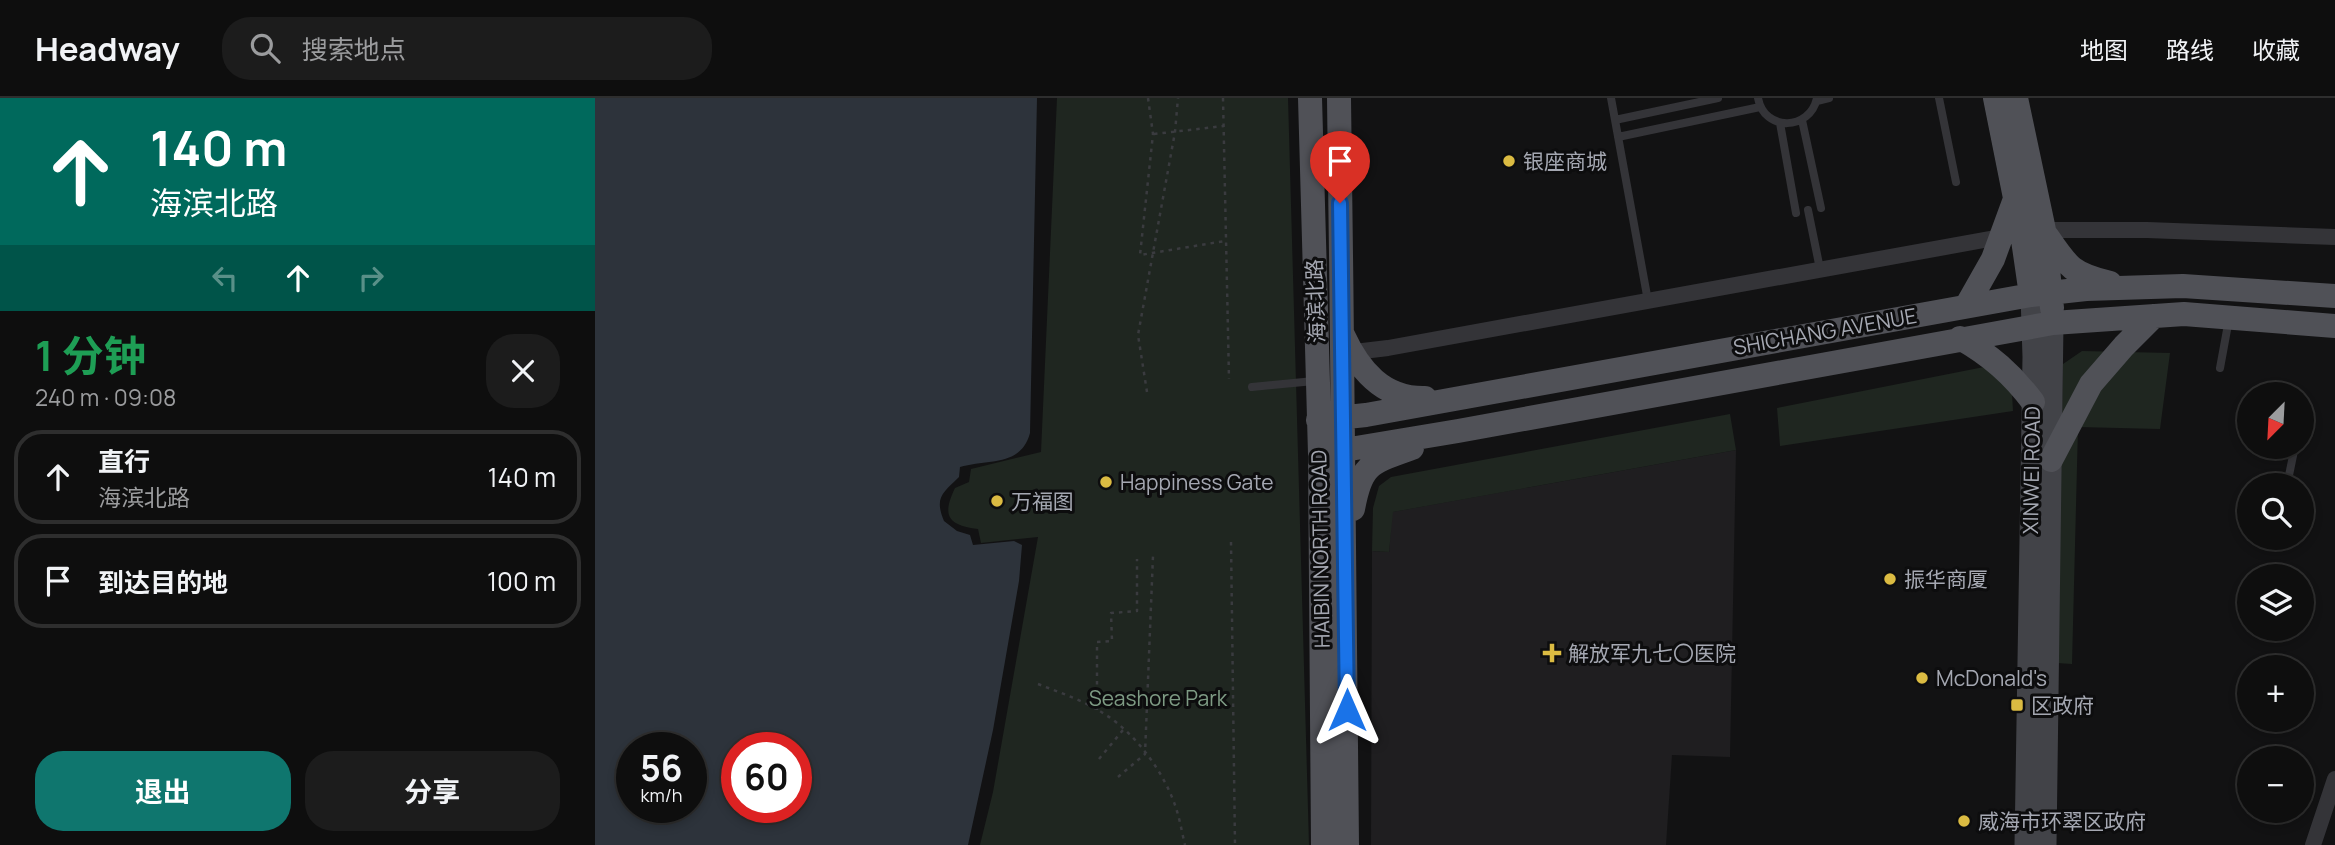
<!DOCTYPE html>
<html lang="zh">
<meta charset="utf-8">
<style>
:root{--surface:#0e0e0e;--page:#1c1c1c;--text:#f1f3f6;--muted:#9b9c9e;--line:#2e2e2e;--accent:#0f766e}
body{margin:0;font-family:Manrope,"Noto Sans SC",sans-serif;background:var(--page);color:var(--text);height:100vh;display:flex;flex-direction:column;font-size:26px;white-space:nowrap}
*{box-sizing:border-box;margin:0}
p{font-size:23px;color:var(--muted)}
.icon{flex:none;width:38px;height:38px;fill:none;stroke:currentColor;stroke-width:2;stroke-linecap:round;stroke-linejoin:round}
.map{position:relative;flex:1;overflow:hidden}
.sheet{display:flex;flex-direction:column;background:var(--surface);width:595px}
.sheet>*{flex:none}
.top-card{background:#00695c;color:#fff;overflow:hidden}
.needle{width:46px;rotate:204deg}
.controls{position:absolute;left:1642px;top:284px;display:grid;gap:14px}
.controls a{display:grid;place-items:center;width:77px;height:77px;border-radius:50%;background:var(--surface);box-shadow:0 4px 10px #0003,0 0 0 2px var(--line);font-size:35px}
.speed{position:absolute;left:21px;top:634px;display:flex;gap:14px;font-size:35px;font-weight:700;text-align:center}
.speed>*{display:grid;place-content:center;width:91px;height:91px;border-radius:50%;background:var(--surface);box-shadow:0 4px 10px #0003,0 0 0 2px var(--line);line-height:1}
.speed small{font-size:18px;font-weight:400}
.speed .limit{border:10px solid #d22;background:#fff;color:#111}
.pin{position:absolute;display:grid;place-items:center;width:60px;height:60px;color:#fff;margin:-72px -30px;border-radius:50% 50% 50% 0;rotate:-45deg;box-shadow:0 0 7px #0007}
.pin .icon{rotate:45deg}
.me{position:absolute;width:77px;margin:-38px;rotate:0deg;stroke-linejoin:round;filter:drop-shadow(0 0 5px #0008)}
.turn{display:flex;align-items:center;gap:24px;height:147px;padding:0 35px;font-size:32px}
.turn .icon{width:91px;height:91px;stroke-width:2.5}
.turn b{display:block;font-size:49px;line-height:60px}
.lanes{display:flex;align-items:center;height:66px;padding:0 35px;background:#0003;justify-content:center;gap:35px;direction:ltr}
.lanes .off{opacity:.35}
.round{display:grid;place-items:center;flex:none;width:74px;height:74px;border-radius:28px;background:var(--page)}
.head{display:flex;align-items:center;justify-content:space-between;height:119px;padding:0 35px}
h1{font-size:42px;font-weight:700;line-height:52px;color:#1e9e55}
.button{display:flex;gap:14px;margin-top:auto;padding:14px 35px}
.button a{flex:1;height:80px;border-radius:28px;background:var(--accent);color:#fff;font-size:28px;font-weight:700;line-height:80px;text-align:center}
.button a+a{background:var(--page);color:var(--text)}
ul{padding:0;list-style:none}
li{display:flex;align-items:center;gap:21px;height:94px;margin:0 14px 10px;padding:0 21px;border:4px solid var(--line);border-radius:28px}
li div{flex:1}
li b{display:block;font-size:26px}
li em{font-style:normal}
header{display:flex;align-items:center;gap:42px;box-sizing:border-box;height:98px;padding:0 35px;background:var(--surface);border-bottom:2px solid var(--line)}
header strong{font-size:33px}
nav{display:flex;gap:38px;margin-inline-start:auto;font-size:24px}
.search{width:490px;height:63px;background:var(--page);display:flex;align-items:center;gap:18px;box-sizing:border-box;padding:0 24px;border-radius:28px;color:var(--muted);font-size:26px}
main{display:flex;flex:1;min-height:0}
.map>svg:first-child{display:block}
.built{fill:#1f1e20}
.green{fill:#1f2620}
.water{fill:#2d333b;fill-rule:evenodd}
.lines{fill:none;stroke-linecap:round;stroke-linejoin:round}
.path{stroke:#3a3b3f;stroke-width:2.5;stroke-dasharray:3.5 5;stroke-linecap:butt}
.lane{stroke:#343438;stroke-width:8}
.street{stroke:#343438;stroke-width:16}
.secondary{stroke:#424348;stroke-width:21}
.primary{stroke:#505157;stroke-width:24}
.route-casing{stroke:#114b97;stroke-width:18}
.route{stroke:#1a73e8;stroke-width:12}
.poi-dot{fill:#dbbb42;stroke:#0d0d0e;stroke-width:2.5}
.labels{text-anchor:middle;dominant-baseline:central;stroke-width:6;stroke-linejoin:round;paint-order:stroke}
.poi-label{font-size:21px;fill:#a5a8b2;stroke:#0d0d0e;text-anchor:start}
.street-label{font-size:21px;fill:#a5a8b2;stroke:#0d0d0e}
.park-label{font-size:21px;fill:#7e9b84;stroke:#0d0d0e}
</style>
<header>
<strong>Headway</strong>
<div class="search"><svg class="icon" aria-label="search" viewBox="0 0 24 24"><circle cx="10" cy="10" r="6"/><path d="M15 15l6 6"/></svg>搜索地点</div>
<nav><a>地图</a><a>路线</a><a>收藏</a></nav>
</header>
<main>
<section class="sheet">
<div class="top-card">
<div class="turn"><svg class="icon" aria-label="ahead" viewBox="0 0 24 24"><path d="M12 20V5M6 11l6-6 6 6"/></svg><div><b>140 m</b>海滨北路</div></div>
<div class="lanes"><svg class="icon off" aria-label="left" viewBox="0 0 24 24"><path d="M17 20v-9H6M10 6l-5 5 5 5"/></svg><svg class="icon" aria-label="ahead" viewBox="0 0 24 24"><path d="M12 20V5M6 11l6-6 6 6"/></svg><svg class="icon off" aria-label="right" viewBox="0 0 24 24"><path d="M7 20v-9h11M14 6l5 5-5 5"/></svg></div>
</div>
<div class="head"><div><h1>1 分钟</h1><p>240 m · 09:08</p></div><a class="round"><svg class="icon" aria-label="close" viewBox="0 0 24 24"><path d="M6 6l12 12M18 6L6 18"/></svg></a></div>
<ul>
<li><svg class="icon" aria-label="ahead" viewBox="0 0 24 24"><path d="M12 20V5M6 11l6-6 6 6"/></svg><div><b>直行</b><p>海滨北路</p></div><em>140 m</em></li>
<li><svg class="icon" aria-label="arrive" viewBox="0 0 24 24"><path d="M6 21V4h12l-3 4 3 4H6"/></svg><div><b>到达目的地</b></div><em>100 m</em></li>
</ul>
<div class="button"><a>退出</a><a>分享</a></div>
</section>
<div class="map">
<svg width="1740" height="747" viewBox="0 0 1740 747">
<rect width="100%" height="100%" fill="#121213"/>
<path class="built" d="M1141,352L1135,659L1077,657L1071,747H776L777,453L794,454L797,414Z"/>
<path class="green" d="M462,0H693L714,747H385L398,694L443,439L386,445L383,431C352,427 347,417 360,390L374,384L376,371L446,354Z
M1487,253L1575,255L1565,331L1483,329L1477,566L1462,565L1468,266Z
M1389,269L1416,279L1418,313L1185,348L1182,310Z
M1135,316L1141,352L798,414L794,454L777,453L778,410L784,388L796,379Z"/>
<path class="water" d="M0,0H442L435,335C426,369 393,361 365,369L364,379C348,395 339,399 349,423L362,433L375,437L378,447L419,443L427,447L424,483L398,632L373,747H0ZM37,649H96V709H37ZM142,649H201V709H142Z"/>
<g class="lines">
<path class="path" d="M553,0L558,36L545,157L630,143
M628,0L634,281
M559,36L629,28
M552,294L543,237L580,34L583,0
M636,444L640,747
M443,586C466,595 490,603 511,617C542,637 570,676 581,710C585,722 587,735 590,747
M502,612V544L517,543L516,515L542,513V461
M504,661L528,632
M523,679L550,656L558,458"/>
<path class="lane" d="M1016,0L1053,203
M1163,0C1169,34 1215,33 1222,0
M1344,0L1361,84
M1222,3L1234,0
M1020,22L1123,0
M1207,22L1226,110
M1185,25L1201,115
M1023,39L1165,9
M1213,112L1225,171
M1625,270L1634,221
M657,289L719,283
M1692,387L1700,348"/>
<path class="street" d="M1449,132H1552L1740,139
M751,255L793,250L1411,138
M1718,747L1740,681"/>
<path class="secondary" d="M1430,747L1438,259L1436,197
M1451,747L1458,225"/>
<path class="primary" d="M715,0L725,356L728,747
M744,0C747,249 751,498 752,747
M1400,0L1427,135L1436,197
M1421,0L1449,132L1457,210
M1452,138C1473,169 1477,176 1515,185
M1372,207L1398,161L1420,101
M748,237C764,272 788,301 830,300
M1365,240C1395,257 1417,276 1438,304
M723,322L771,317L1436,197L1491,191L1588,188L1740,198
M725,356L863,333L1458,225L1589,216L1740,228
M1456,362L1496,286L1529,248L1559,218
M758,411C766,366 775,365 817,350"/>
</g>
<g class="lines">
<g class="route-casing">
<path id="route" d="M745,105L752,612"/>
</g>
<use href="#route" class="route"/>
</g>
<g class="poi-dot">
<circle cx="914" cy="63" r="7"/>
<circle cx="511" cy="384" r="7"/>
<circle cx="402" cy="403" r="7"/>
<circle cx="1295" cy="481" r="7"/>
<path d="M953.5 544.5h7v7h7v7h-7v7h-7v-7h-7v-7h7z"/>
<circle cx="1327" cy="580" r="7"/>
<rect x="1415" y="600" width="14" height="14" rx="3.5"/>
<circle cx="1369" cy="723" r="7"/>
</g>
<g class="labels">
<g class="poi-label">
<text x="928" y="63">银座商城</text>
<text x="525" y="384">Happiness Gate</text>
<text x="416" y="403">万福图</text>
<text x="1309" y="481">振华商厦</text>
<text x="973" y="555">解放军九七〇医院</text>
<text x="1341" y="580">McDonald's</text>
<text x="1436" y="607">区政府</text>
<text x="1383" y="723">威海市环翠区政府</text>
</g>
<g class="street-label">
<text transform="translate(720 203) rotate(-92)">海滨北路</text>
<text transform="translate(1230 233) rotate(-10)">SHICHANG AVENUE</text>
<text transform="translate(1436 372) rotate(-89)">XINWEI ROAD</text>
<text transform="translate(725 451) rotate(-91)">HAIBIN NORTH ROAD</text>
</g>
<g class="park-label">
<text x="563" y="600">Seashore Park</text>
</g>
</g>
</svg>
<div class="controls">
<a><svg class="needle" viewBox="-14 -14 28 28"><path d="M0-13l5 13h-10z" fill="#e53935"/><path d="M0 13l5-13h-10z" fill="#9b9c9e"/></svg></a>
<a><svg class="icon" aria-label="search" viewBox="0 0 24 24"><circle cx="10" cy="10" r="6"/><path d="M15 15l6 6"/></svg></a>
<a><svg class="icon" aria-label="layers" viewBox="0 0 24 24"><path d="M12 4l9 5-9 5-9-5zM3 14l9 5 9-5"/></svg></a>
<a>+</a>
<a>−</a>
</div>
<div class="speed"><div>56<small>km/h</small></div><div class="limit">60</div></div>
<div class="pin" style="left:745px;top:105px;background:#d93025"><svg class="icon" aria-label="arrive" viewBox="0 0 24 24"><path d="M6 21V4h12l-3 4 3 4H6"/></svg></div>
<svg class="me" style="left:752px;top:612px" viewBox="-20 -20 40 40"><path d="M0-17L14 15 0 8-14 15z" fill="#1a73e8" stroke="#fff" stroke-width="4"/></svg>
</div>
</main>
